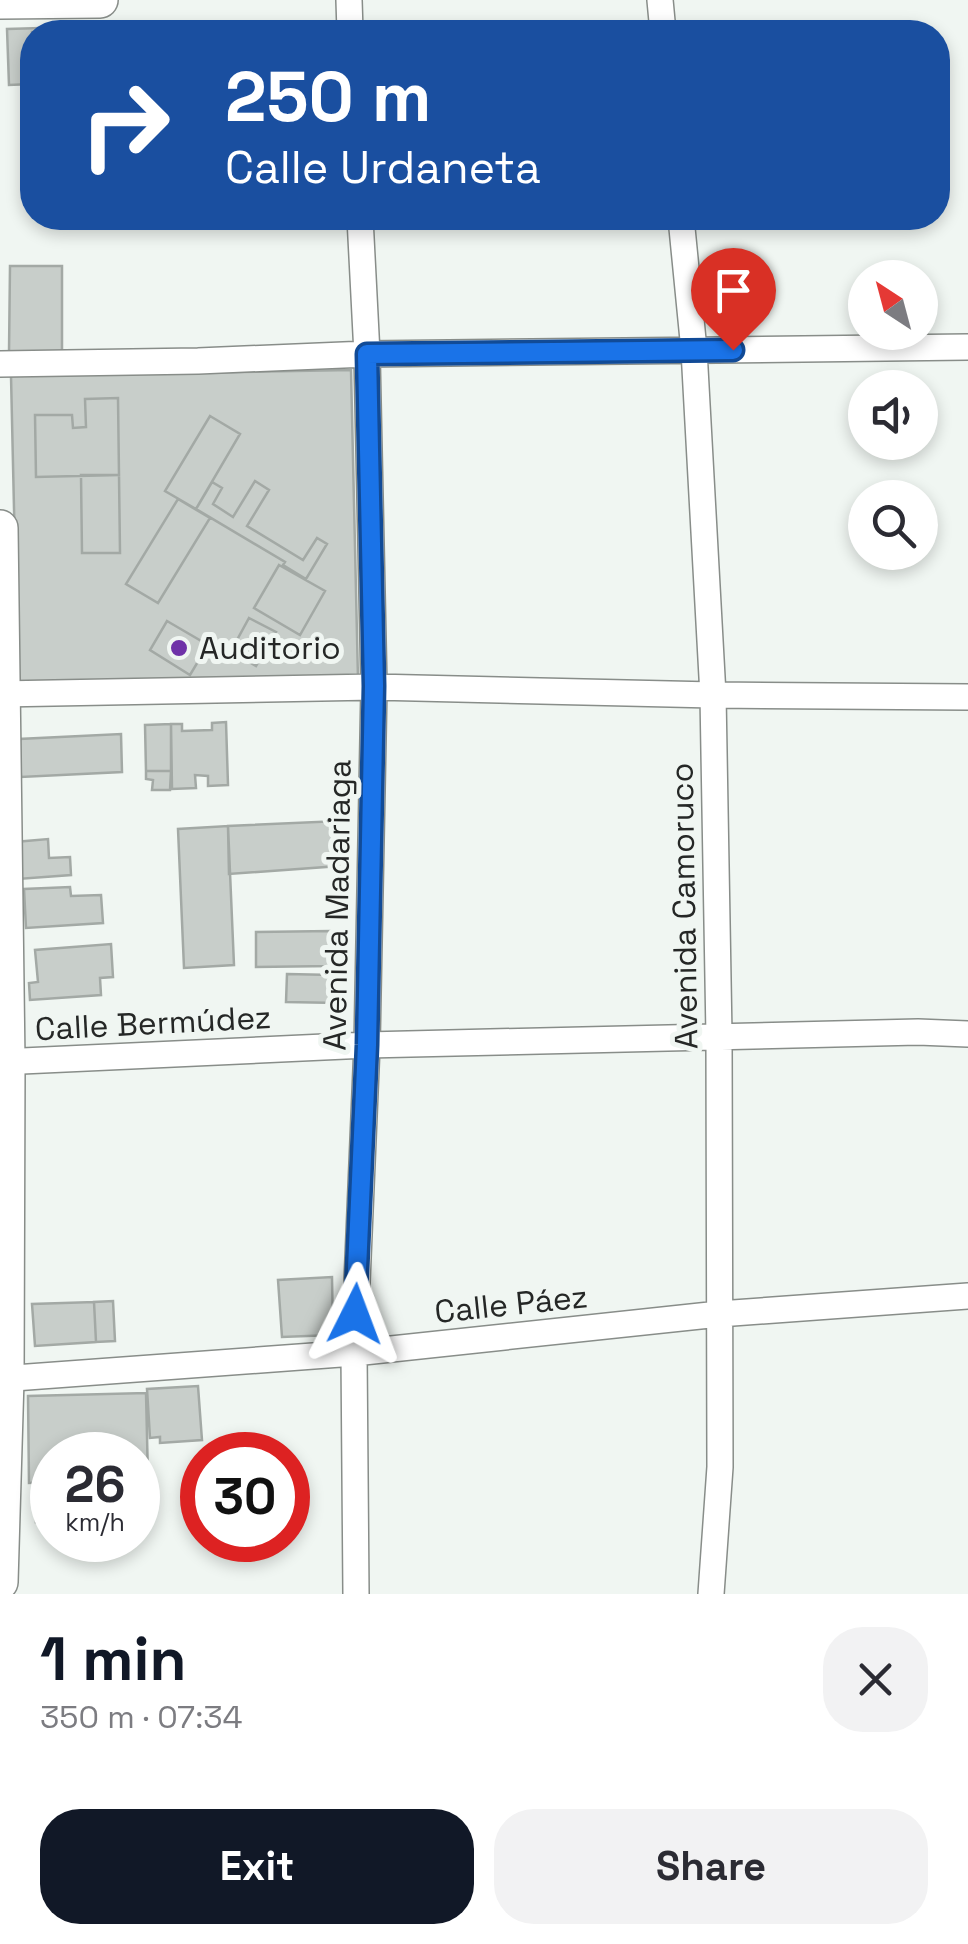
<!DOCTYPE html>
<meta charset="utf-8">
<style>
:root{--surface:#fff;--page:#f2f2f3;--text:#2b2b33;--muted:#7c7c81;--accent:#111827}
body{margin:0;font-family:"Space Grotesk",sans-serif;background:var(--page);color:var(--text);height:100vh;display:flex;flex-direction:column;font-size:38px;white-space:nowrap}
*{box-sizing:border-box;margin:0}
p{font-size:32px;color:var(--muted)}
.icon{flex:none;width:55px;height:55px;fill:none;stroke:currentColor;stroke-width:2;stroke-linecap:round;stroke-linejoin:round}
.map{position:relative;height:1594px;overflow:hidden}
.sheet{display:flex;flex-direction:column;background:var(--surface);flex:1}
.sheet>*{flex:none}
.hud{position:absolute;left:20px;top:20px;width:930px;height:210px;border-radius:40px;box-shadow:0 5px 15px #0003;background:#1a4fa0;color:#fff;overflow:hidden}
.needle{width:65px;rotate:324deg}
.buttons{position:absolute;left:848px;top:260px;display:grid;gap:20px}
.buttons a{display:grid;place-items:center;width:90px;height:90px;border-radius:50%;background:var(--surface);box-shadow:0 5px 15px #0003;font-size:50px}
.speed{position:absolute;left:30px;top:1432px;display:flex;gap:20px;font-size:50px;font-weight:700;text-align:center}
.speed>*{display:grid;place-content:center;width:130px;height:130px;border-radius:50%;background:var(--surface);box-shadow:0 5px 15px #0003;line-height:1}
.speed small{font-size:25px;font-weight:400}
.speed .limit{border:15px solid #d22;background:#fff;color:#111}
.pin{position:absolute;display:grid;place-items:center;width:85px;height:85px;color:#fff;margin:-102px -42px;border-radius:50% 50% 50% 0;rotate:-45deg;box-shadow:0 0 10px #0007}
.pin .icon{rotate:45deg}
.me{position:absolute;width:110px;margin:-55px;rotate:3deg;stroke-linejoin:round;filter:drop-shadow(0 0 8px #0008)}
.turn{display:flex;align-items:center;gap:35px;height:210px;padding:0 40px;font-size:45px}
.turn .icon{width:130px;height:130px;stroke-width:2.5}
.turn b{display:block;font-size:70px;line-height:85px}
.round{display:grid;place-items:center;flex:none;width:105px;height:105px;border-radius:40px;background:var(--page)}
.head{display:flex;align-items:center;justify-content:space-between;height:170px;padding:0 40px}
h1{font-size:60px;font-weight:700;line-height:75px;color:var(--accent)}
.primary-button{display:flex;gap:20px;margin-top:auto;padding:20px 40px}
.primary-button a{flex:1;height:115px;border-radius:40px;background:var(--accent);color:#fff;font-size:40px;font-weight:700;line-height:115px;text-align:center}
.primary-button a+a{background:var(--page);color:var(--text)}
.map>svg:first-child{display:block}
.building{fill:#c8ceca;stroke:#a3a9a5;stroke-width:2.5}
.lines{fill:none;stroke-linecap:round;stroke-linejoin:round}
.street-casing{stroke:#888d89;stroke-width:28}
.secondary-casing{stroke:#888d89;stroke-width:38}
.street{stroke:#fff;stroke-width:25}
.secondary{stroke:#fff;stroke-width:35}
.route-casing{stroke:#114b97;stroke-width:25}
.route{stroke:#1a73e8;stroke-width:18}
.poi-dot{fill:#6f32a8;stroke:#f0f6f2;stroke-width:4}
.labels{text-anchor:middle;dominant-baseline:central;stroke-width:10;stroke-linejoin:round;paint-order:stroke}
.poi-label{font-size:32px;fill:#252726;stroke:#f0f6f2;text-anchor:start}
.street-label{font-size:32px;fill:#252726;stroke:#f0f6f2}
</style>
<div class="map">
<svg width="968" height="1594" viewBox="0 0 968 1594">
<rect width="100%" height="100%" fill="#f0f6f2"/>
<path class="building" d="M41,28V32H32V84L9,85L7,29Z
M10,266H62V352H9Z
M351,370L358,679L18,684L11,376Z
M118,398L119,475L36,477L35,415H72L73,428L86,427L85,399Z
M210,416L240,434L196,509L165,491Z
M81,475H119L120,553H82Z
M255,481L269,490L247,526L303,560L317,538L327,544L306,579L283,565L285,562L196,509L212,482L222,488L213,504L233,517Z
M178,499L210,518L158,603L126,584Z
M279,565L325,591L300,635L254,608Z
M249,618L276,632L256,666L231,651Z
M167,621L208,645L190,675L150,650Z
M226,722L228,785L208,786V776L195,775L196,788L172,789L171,724H182V731L212,730V723Z
M171,724V771H146L145,725Z
M121,734L122,772L21,777L19,739Z
M146,771H171L170,790H152L153,780L146,779Z
M339,821V866L229,874L228,826Z
M228,826L234,965L184,968L178,829Z
M48,839L49,858L70,857L71,875L18,879L15,842Z
M70,887L71,896L101,895L103,923L26,928L24,889Z
M331,931V966L256,967V932Z
M111,944L113,977L100,978L101,995L30,1000L29,983L38,982L35,950Z
M287,974L333,975V988H339V1003L286,1002Z
M332,1277L333,1335L282,1337L278,1280Z
M113,1301L115,1341L96,1342L94,1302Z
M94,1302L96,1342L35,1346L32,1304Z
M198,1386L202,1440L160,1443V1437L150,1438L147,1389Z
M146,1393L148,1479H138V1455H52V1482L29,1483L28,1396Z
M52,1486V1520L36,1522L37,1487Z"/>
<g class="lines">
<g class="street-casing">
<path id="street" d="M349,0L350,32
M660,0L663,32
M681,218L694,350L713,695L719,1036L720,1467L711,1594
M0,364L198,361L367,354L968,347
M0,694L374,687L713,695L968,697
M0,1062L367,1045L918,1032L968,1034
M0,1379L354,1353L719,1314L968,1296
M356,1594L354,1353L367,1045L374,687L367,354L360,218"/>
</g>
<g class="secondary-casing">
<path id="secondary" d="M0,1L100,0
M0,528L7,1062L6,1379L0,1582"/>
</g>
<use href="#street" class="street"/>
<use href="#secondary" class="secondary"/>
</g>
<g class="lines">
<g class="route-casing">
<path id="route" d="M355,1314L367,1045L374,686L367,354L733,350"/>
</g>
<use href="#route" class="route"/>
</g>
<circle class="poi-dot" cx="179" cy="648" r="10"/>
<g class="labels">
<g class="poi-label">
<text x="199" y="648">Auditorio</text>
</g>
<g class="street-label">
<text transform="translate(337 905) rotate(-89)">Avenida Madariaga</text>
<text transform="translate(684 906) rotate(-91)">Avenida Camoruco</text>
<text transform="translate(153 1023) rotate(-3)">Calle Bermúdez</text>
<text transform="translate(511 1304) rotate(-6)">Calle Páez</text>
</g>
</g>
</svg>
<div class="buttons">
<a><svg class="needle" viewBox="-14 -14 28 28"><path d="M0-13l5 13h-10z" fill="#e53935"/><path d="M0 13l5-13h-10z" fill="#7c7c81"/></svg></a>
<a><svg class="icon" aria-label="sound" viewBox="0 0 24 24"><path d="M4 9h4l5-4v14l-5-4H4zM17 9q2 3 0 6"/></svg></a>
<a><svg class="icon" aria-label="search" viewBox="0 0 24 24"><circle cx="10" cy="10" r="6"/><path d="M15 15l6 6"/></svg></a>
</div>
<div class="speed"><div>26<small>km/h</small></div><div class="limit">30</div></div>
<div class="pin" style="left:733px;top:350px;background:#d93025"><svg class="icon" aria-label="arrive" viewBox="0 0 24 24"><path d="M6 21V4h12l-3 4 3 4H6"/></svg></div>
<svg class="me" style="left:355px;top:1314px" viewBox="-20 -20 40 40"><path d="M0-17L14 15 0 8-14 15z" fill="#1a73e8" stroke="#fff" stroke-width="4"/></svg>
<div class="hud">
<div class="turn"><svg class="icon" aria-label="right" viewBox="0 0 24 24"><path d="M7 20v-9h11M14 6l5 5-5 5"/></svg><div><b>250 m</b>Calle Urdaneta</div></div>
</div>
</div>
<section class="sheet">
<div class="head"><div><h1>1 min</h1><p>350 m · 07:34</p></div><a class="round"><svg class="icon" aria-label="close" viewBox="0 0 24 24"><path d="M6 6l12 12M18 6L6 18"/></svg></a></div>
<div class="primary-button"><a>Exit</a><a>Share</a></div>
</section>
